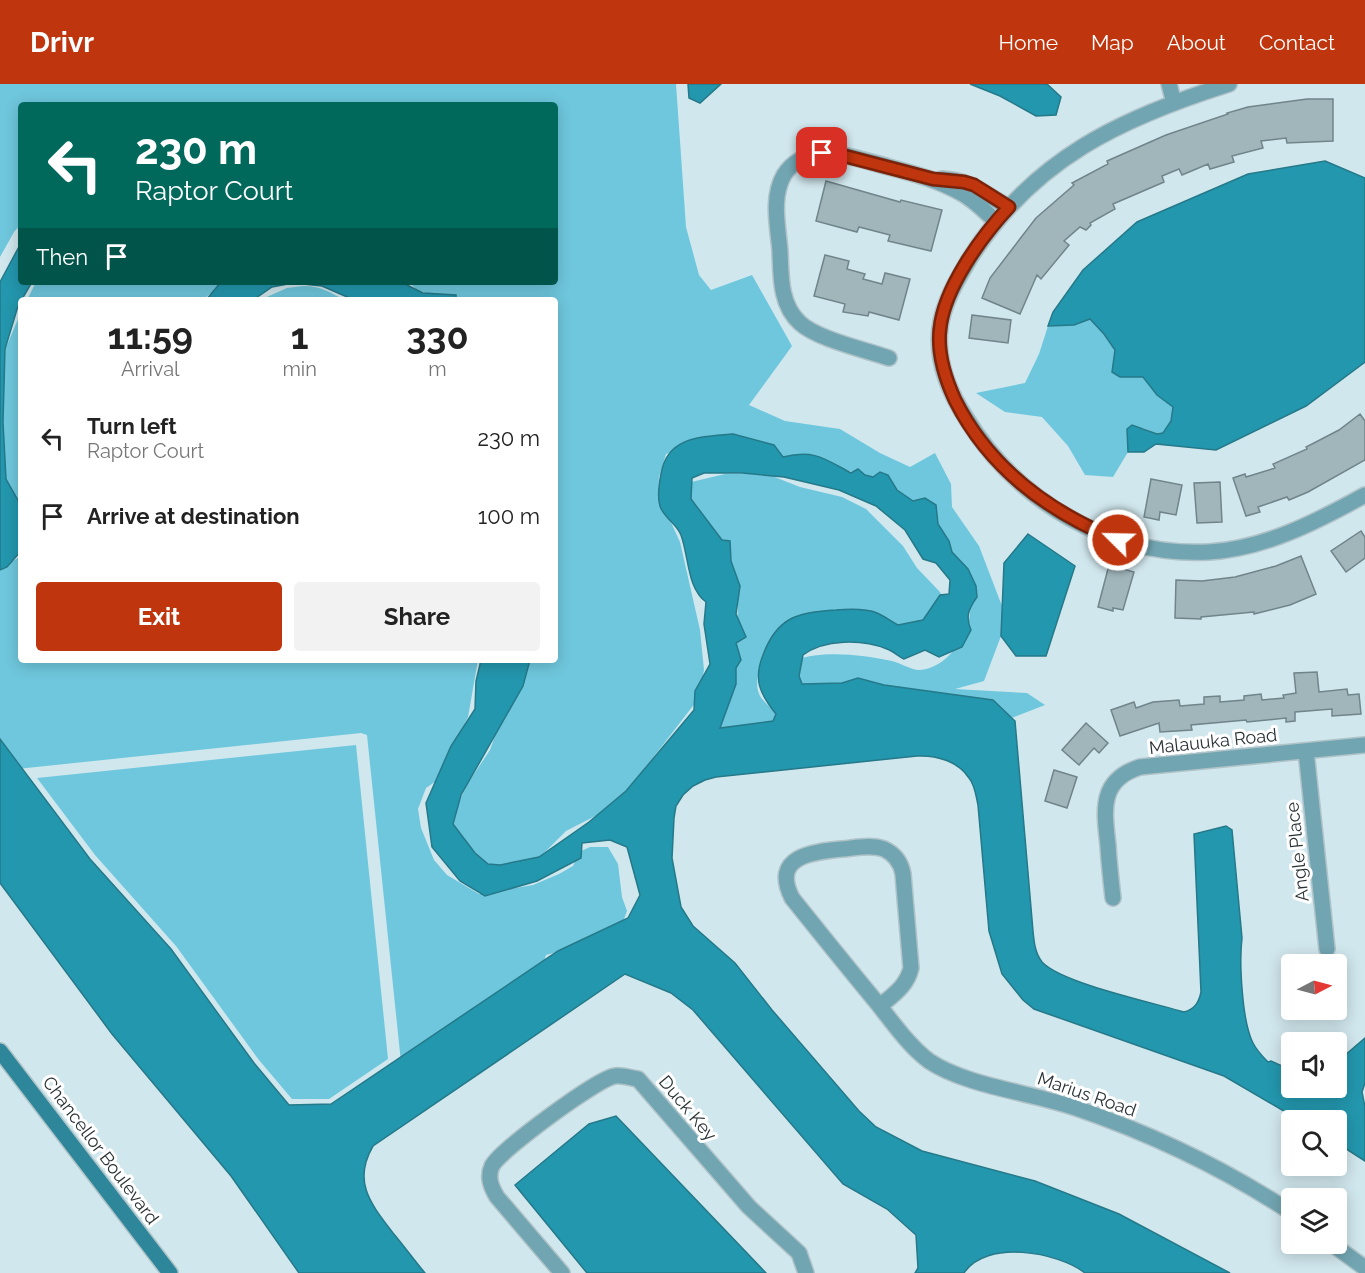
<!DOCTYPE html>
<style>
:root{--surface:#fff;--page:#f2f2f2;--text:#222;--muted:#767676;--accent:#bf350d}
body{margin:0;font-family:Raleway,sans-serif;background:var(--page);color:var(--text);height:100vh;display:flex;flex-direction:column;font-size:22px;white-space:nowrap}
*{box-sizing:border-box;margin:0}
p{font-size:20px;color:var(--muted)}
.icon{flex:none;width:33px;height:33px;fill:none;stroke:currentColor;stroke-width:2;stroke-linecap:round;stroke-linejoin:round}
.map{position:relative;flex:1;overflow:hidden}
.panel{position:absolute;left:18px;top:213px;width:540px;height:366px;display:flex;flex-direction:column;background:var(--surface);border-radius:6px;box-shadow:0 3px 15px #0003}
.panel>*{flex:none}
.banner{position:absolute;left:18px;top:18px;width:540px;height:183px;border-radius:6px;box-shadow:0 3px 15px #0003;background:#00695c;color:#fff;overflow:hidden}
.needle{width:39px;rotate:84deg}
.fabs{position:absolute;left:1281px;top:870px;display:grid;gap:12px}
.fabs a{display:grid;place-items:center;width:66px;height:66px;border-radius:6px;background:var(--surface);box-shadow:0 3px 15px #0003;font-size:30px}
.pin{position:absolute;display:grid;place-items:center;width:51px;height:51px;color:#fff;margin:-26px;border-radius:12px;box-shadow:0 3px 9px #0006}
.me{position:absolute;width:66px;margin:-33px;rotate:293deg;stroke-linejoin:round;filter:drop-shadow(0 0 4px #0008)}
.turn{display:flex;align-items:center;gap:21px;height:126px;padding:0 18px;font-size:27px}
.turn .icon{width:78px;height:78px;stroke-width:2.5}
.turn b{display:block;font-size:42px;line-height:51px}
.then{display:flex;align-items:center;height:57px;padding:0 18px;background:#0003;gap:12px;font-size:22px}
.eta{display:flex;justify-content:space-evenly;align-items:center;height:102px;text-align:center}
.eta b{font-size:36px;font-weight:700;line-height:42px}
.primary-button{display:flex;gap:12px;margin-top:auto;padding:12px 18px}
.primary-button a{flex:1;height:69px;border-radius:6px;background:var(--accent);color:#fff;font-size:24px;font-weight:700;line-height:69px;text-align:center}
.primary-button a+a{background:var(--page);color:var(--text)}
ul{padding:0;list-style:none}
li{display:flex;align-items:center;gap:18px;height:78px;padding:0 18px}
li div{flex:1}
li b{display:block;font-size:22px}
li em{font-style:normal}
header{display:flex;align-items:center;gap:36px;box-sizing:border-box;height:84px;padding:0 30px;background:var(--accent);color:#fff}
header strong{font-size:28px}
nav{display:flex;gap:33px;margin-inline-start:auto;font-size:21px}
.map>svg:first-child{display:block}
.green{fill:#6fc7dd}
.water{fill:#2397ae;stroke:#257989;stroke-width:1.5;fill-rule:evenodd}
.building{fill:#a0b6bb;stroke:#70858a;stroke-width:1.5}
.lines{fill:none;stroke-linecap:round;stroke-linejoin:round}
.street-casing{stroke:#afc3c8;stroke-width:18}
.secondary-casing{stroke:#afc3c8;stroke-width:18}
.street{stroke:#71a5b1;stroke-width:15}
.secondary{stroke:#2d8699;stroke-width:15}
.route-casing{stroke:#7c2208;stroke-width:15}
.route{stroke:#bf350d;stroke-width:10}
.labels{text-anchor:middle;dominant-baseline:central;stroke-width:6;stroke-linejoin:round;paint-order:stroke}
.street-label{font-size:18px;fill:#293234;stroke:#fff}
</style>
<header>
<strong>Drivr</strong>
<nav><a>Home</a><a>Map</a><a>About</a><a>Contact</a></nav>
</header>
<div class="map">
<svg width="1365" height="1189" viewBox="0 0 1365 1189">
<rect width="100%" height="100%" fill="#d0e7ed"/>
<path class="green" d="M0,0H676L686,143L699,191L711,206L752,191L792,262L749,321L785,337L840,345L880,369L910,383L935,369L951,400L952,423L979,462L1002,522L1001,552L984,597L955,605L1027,609L1045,621L1006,636L821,610L793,595L796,576C824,566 863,571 892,577C900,579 910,585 918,586C941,586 960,563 967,543C972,530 970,515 970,502L874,393L829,382L681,365L666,370L659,393L658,410L680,458L700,546L704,586L699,614L632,701L609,725L566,747L536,777L506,784L477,777L449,738L468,699L490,666L522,576H555V216H441L416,205L409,198H555V21H21V140L14,148L0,173Z
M36,198H226L202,216H27Z
M303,202C320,202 330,208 344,216H260L287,204Z
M21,228V426L0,393V302L4,268Z
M1090,234L1104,250L1115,266L1113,281L1137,293H1143L1157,311L1173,322L1171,337L1163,349L1158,350L1143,344L1127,345L1128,368L1113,393L1085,391L1068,362L1042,333L1005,328L976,309L1025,299L1039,270L1048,242L1074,241Z
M725,390H767L800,403L842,413L866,425L903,462L917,484L940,508L942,513L937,527L906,548L888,542L764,569C760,583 752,602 762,615C769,623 776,627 782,635L716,653L736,574L738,522L728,465L684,412L687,399Z
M21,472V576H478L468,633L436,697L426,704L418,725L421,744L434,776L447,791L479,810L533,801L559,790L573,782L579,768L590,763H608L618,780L622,813L627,827L618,851L546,871C542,887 531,892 516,895L505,914L402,988L367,651L361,649L17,685L0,662V485Z
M356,661L388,975L329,1015H292L259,976L176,862L95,771L37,694Z"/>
<path class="water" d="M688,0H721L700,19L689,14Z
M970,0H1047L1061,13L1056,31L1036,32L1000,12Z
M1325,77L1365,94V278L1306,322L1216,366L1156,360L1144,368H1128L1127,345L1132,341L1157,350L1163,349L1171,337L1173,323L1157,311L1143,293H1120L1112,288L1115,266L1104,250L1090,235L1074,241L1048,242L1053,228L1083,186L1137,138L1248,90Z
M21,159V198H32L18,222L5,265L3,338L6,395L19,418L21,417V467L7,483L0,486V198Z
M221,198H401L423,209L456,211V216H354L322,202L293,199L272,203L253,216H206Z
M733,350L774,361L783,373C814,365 825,375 851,389L858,385L865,391L873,393L880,388L888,391L897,406L913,417L925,414L936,421L938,440L949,457L952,468L968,485L976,502L977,513C969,524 965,533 971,546L962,563L939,573L925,566L904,575C898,572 893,567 887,565C862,555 824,555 803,571L799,592L802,600L842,599L858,594L884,601L993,616L1015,637L1033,847C1034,858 1035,869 1042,878C1061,899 1154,919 1184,928C1195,925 1199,918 1201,908L1194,750L1226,742L1232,746L1242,854C1239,878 1242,938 1253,959C1257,967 1262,972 1268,978L1271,977L1291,986L1292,1004H1336L1337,978L1365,954V999L1362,1008L1365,1023V1077L1337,1059L1336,1036H1299L1224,992L1051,931L1034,925L1023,916L1002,890L989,847L978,721C976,712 975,701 969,694C958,677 936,671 917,672L716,693L705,696L693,702L683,711L676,722L674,734L672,774L681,823L693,842L735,879L772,926L859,1027L876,1043L922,1067L1035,1097L1119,1130L1230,1189H1085C1058,1168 986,1155 964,1189H915L918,1184L916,1151L887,1125L843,1100L693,926L671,909L625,890L373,1062C352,1098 371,1120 393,1149C404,1162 414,1176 425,1189H299L231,1092L112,950L0,799V655L90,775L171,865L254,979L289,1021L331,1020L558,867L628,834L640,811L627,763L610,756L582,759L581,774L537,797L485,812L460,797L432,763L426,719L451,662L475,625L476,597L481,576H530L523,602L461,711L453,740L475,769L488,780L500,781L539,773L589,738L626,707L694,626L695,607L710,580L704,540L706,518C687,504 689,473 681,451C677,440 663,433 660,422C657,412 659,400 661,390C667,352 701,353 733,350ZM704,389H742L784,393L839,406L876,422L905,446L923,475L936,479L950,496L949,510L940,511L923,536L898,541C891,537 884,532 877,529C865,524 848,525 836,526C798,528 777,533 763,571C753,596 760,610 776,630L773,637L720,644L736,600V584L741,576L736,559L746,553L736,530L740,502L731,477L730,457L722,456L691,415L692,394Z
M1028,450L1075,482L1046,572H1016L1001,552L1004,479Z
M616,1032L766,1189H587L515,1101L589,1040Z"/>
<path class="building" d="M1307,15H1333V57L1287,59L1286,54L1261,57L1263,64L1232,72L1234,78L1210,85L1208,80L1182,91L1179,85L1162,92L1164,98L1113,120L1115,125L1090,139L1091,141L1086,146L1080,143L1064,157L1069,161L1041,195L1037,191L1020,230L982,214L990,194L1036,134L1074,101L1072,99L1108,80L1107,77L1166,51L1228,30L1227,29L1248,23Z
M826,97L900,118L901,116L942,126L931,167L888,157L890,151L859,143L857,148L816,137Z
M825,171L849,177L847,185L865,190L863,195L882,200L885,189L910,195L899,236L869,228L868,232L843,228L845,220L814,212Z
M972,231L1011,236L1008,259L969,254Z
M1360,330L1365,337V376L1308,408L1289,416L1287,413L1258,423L1260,428L1246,432L1233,394L1245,390L1246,393L1275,384L1273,380L1307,365L1306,363L1339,346Z
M1151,395L1182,401L1176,431L1160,428L1159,436L1144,433Z
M1220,398L1222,438L1197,439L1194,399Z
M1361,447L1365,453V474L1346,488L1331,467Z
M1301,472L1316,510L1290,521L1254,530V528L1201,533V535L1175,534L1176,496L1202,497L1235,493L1276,482Z
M1109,481L1134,488L1123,526L1113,524V527L1098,523Z
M1317,588L1319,608L1347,605L1348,611L1359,610L1361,630L1332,632V625L1295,628V637L1286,638V634L1247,638L1246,636L1191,641L1192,646L1160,648L1159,639L1120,652L1111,626L1134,618L1136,624L1153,618L1179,616L1180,622L1204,620V613L1220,612V618L1244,616V612L1261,610L1262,616L1284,614L1283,611L1296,609L1294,589Z
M1086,639L1108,659L1099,669L1094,664L1079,681L1062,666Z
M1054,686L1077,693L1067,724L1045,717Z"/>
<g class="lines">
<g class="street-casing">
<path id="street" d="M1169,0L1174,19
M1229,0C1121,34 1033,75 970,174C957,196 943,219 940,244C936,276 949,308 966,334C1017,417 1110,473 1209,468C1264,465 1318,437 1365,411
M942,95C974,97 983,110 1009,123
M889,274C866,266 817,255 800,239C780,221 781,193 780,167C778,143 771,113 784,91C792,78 807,70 822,69C838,68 855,74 871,78C902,87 933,93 961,109C974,116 985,127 996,138
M1306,667L1327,865
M1113,814C1111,796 1109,779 1108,761C1104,726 1099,696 1140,683L1365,661
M880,922C893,911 907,902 911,884L903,790C901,779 895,770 884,765C871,760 855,764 842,765C812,768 771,772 792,814C820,849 849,885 878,920C893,939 909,962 929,977C966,1002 1033,1009 1076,1024C1152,1050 1225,1085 1292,1129
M1332,1160L1365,1184
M562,1189L497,1113C491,1103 487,1093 492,1082C499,1067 598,994 615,992C622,991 631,994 638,995L749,1123L799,1169L806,1189"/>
</g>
<g class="secondary-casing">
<path id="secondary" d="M0,967L170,1189"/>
</g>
<use href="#street" class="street"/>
<use href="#secondary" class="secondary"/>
</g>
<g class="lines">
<g class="route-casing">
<path id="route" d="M822,69L841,71L933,95L964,98L974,101L1009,123C981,153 944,204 940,245C937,270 945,294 955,316C989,384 1049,428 1118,456"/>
</g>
<use href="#route" class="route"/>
</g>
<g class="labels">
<g class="street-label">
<text transform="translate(1213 657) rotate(-6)">Malauuka Road</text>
<text transform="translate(1297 768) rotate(-96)">Angle Place</text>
<text transform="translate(1087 1010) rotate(19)">Marius Road</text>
<text transform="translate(688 1024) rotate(50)">Duck Key</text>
<text transform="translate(101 1066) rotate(53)">Chancellor Boulevard</text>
</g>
</g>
</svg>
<div class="fabs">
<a><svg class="needle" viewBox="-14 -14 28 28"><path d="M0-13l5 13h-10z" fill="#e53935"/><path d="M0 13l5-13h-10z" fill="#767676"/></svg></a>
<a><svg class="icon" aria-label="sound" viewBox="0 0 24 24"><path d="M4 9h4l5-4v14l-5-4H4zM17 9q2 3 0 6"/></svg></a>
<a><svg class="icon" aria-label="search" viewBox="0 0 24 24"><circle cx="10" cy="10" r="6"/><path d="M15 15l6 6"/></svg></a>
<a><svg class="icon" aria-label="layers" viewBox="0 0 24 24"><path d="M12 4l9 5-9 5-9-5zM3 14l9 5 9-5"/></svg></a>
</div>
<div class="pin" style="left:822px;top:69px;background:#d93025"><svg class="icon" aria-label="arrive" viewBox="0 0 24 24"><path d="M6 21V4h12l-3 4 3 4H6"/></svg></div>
<svg class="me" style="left:1118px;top:456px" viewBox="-20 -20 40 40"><circle r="17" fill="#bf350d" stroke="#fff" stroke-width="3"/><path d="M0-11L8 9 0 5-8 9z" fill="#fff"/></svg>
<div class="banner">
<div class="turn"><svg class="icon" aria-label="left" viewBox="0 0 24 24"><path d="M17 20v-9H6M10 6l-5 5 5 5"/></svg><div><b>230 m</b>Raptor Court</div></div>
<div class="then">Then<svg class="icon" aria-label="arrive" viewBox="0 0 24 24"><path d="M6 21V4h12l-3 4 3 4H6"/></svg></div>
</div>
<section class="panel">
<div class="eta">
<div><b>11:59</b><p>Arrival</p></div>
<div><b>1</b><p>min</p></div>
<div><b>330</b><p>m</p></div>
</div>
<ul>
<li><svg class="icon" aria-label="left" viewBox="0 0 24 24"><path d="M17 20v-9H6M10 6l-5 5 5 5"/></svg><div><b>Turn left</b><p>Raptor Court</p></div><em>230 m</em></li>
<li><svg class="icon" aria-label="arrive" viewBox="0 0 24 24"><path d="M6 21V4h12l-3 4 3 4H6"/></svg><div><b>Arrive at destination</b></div><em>100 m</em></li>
</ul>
<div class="primary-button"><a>Exit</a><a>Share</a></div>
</section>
</div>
